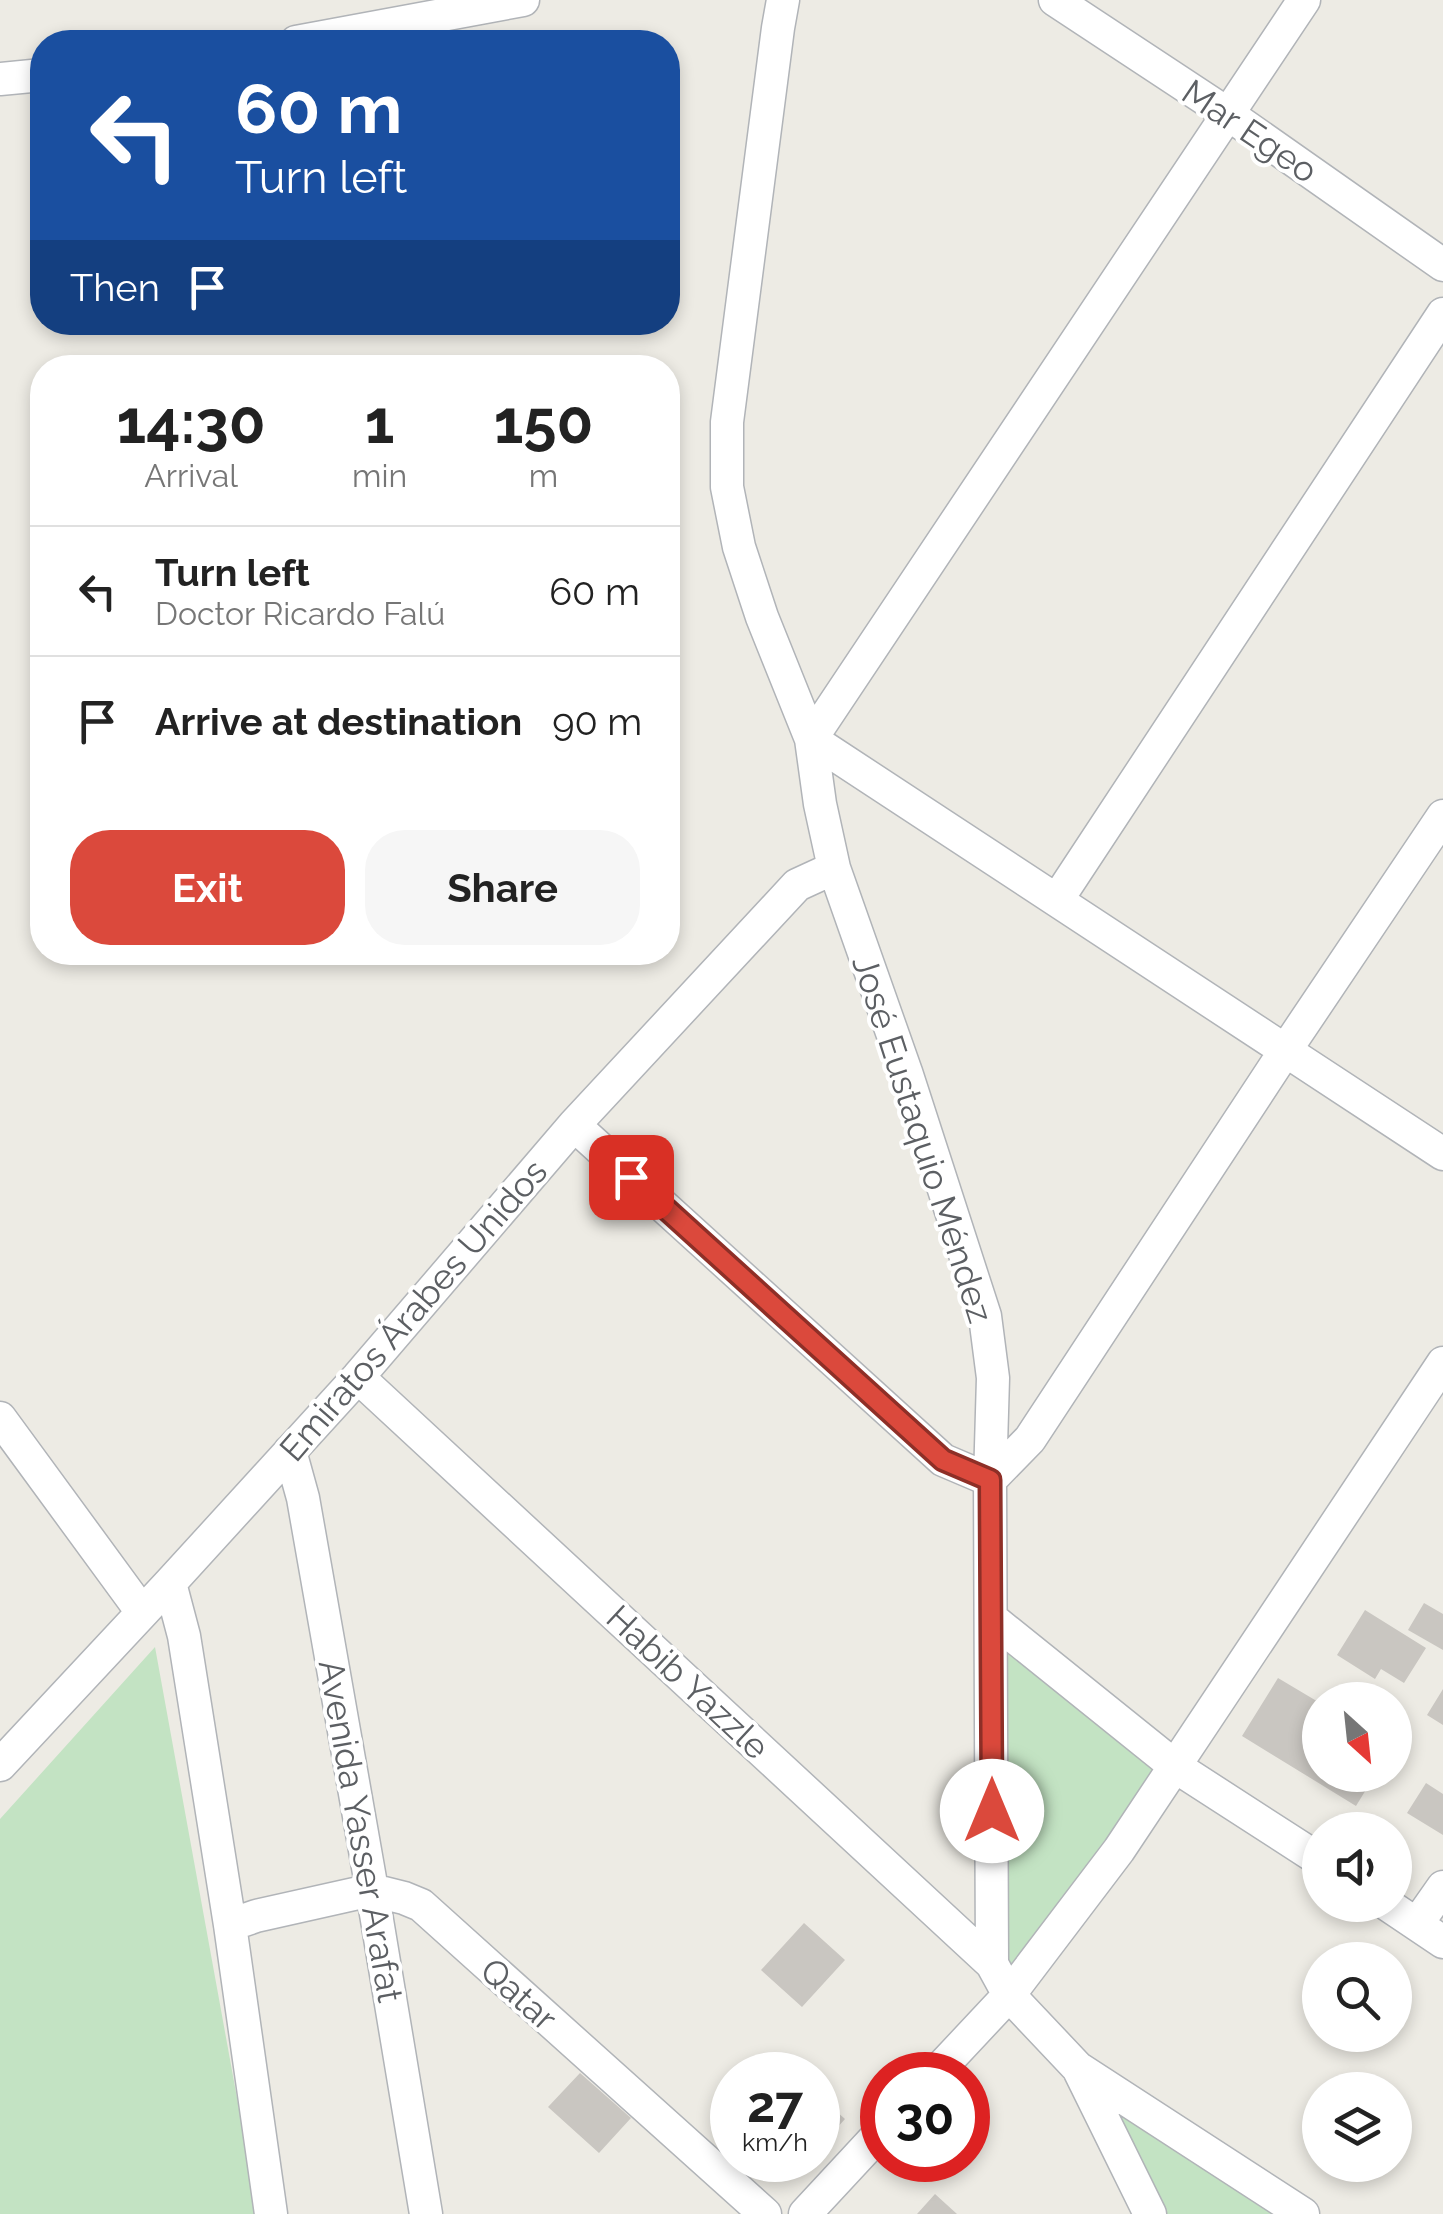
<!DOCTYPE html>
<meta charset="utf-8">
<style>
:root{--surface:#fff;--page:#f6f6f6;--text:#222;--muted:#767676;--line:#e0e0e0;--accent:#db493c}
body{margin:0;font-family:Raleway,sans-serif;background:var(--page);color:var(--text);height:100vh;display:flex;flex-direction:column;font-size:38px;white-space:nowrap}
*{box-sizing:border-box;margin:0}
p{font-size:32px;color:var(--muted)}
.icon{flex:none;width:55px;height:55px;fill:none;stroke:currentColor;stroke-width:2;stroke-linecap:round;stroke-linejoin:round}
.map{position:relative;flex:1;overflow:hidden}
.panel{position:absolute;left:30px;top:355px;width:650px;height:610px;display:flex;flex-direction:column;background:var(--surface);border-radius:40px;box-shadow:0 5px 15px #0003}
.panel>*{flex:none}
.banner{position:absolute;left:30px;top:30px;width:650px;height:305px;border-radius:40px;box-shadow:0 5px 15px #0003;background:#1a4fa0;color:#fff;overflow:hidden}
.needle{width:65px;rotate:153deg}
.buttons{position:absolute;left:1302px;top:1682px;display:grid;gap:20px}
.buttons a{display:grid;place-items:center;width:110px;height:110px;border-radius:50%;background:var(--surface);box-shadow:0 5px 15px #0003;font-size:50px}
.speed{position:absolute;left:710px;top:2052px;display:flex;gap:20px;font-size:50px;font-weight:700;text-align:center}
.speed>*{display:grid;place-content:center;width:130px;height:130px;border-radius:50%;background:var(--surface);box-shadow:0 5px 15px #0003;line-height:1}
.speed small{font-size:25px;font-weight:400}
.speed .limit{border:15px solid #d22;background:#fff;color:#111}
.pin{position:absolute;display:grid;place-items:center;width:85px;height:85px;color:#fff;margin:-42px;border-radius:20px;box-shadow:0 5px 15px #0006}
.me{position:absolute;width:110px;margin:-55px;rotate:0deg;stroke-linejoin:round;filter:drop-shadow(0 0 8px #0008)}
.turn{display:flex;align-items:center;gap:35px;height:210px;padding:0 40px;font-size:45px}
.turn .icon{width:130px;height:130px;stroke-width:2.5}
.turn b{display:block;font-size:70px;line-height:85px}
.then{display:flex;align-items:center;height:95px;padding:0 40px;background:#0003;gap:20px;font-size:38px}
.eta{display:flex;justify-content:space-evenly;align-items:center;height:170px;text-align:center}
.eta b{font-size:60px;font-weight:700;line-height:70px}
.primary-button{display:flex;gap:20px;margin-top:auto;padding:20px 40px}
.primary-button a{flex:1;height:115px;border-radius:40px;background:var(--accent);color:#fff;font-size:40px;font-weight:700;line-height:115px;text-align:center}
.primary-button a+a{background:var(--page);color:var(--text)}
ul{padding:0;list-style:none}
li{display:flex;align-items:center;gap:30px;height:130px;padding:0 40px;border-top:2px solid var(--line)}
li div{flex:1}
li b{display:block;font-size:38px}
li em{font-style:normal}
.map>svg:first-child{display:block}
.green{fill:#c3e3c3}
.building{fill:#c9c6c1}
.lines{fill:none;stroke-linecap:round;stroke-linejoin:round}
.minor-casing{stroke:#b1b4b8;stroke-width:35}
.minor{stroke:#fff;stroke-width:32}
.route-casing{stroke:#8e2f27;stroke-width:25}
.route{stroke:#db493c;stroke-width:18}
.labels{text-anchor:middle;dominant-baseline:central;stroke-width:8;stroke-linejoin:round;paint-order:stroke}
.street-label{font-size:35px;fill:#5c5f63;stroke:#fff}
</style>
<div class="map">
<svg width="1443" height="2214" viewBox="0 0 1443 2214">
<rect width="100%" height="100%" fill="#edebe4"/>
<path class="green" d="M994,1627L1170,1767L1009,1992Z
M155,1647L247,2153L255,2214H0V1819Z
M1084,2075L1297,2214H1153Z"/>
<path class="building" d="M1424,1603L1443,1614V1650L1408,1630Z
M1365,1610L1426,1648L1404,1683L1381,1669L1375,1679L1337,1655Z
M1278,1678L1320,1703V1775H1375L1356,1806L1242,1736Z
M1353,1686L1373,1700H1344Z
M1443,1689V1725L1427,1715Z
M1426,1783L1443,1794V1835L1407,1813Z
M804,1923L845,1960L802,2007L761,1970Z
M580,2073L631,2118L599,2153L548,2107Z
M818,2095L845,2119L818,2149Z
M935,2194L957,2214H917Z"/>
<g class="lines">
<g class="minor-casing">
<path id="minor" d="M783,0L778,28L727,422V487L739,547L762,617L811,739L820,804L834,868L906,1072L985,1316L993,1378L990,1480L992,1964
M1055,0L1228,114L1443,265
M296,42L523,0
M0,79L42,75
M811,739L1304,0
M811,739L1443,1154
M1057,900L1443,314
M574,1125L943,1460L990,1480L1030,1439L1285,1051L1443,816
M358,1377L992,1964L1009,1995L1078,2068L1303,2214
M0,1418L142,1612
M290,1451L303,1498L372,1890L426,2214
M170,1583L184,1636L230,1925L271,2214
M992,1619L1176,1767L1320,1860
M0,1765L170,1583L358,1377L574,1125L797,885L834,868
M1388,1905L1443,1942
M1417,1924L1443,1887
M230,1925L256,1916L372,1890L404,1898L421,1905L765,2214
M1079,2070L1150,2214
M934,2075L1009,1995L1119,1850L1443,1363
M805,2214L882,2131"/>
</g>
<use href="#minor" class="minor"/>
</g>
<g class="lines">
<g class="route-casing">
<path id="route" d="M631,1177L943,1460L990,1480L992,1811"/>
</g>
<use href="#route" class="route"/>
</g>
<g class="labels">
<g class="street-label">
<text transform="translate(1250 131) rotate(34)">Mar Egeo</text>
<text transform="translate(923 1139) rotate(72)">José Eustaquio Méndez</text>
<text transform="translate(413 1310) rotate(-49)">Emiratos Árabes Unidos</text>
<text transform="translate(688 1682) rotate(43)">Habib Yazzle</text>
<text transform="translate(361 1831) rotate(80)">Avenida Yasser Arafat</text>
<text transform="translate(519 1994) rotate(42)">Qatar</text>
</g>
</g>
</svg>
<div class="buttons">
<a><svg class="needle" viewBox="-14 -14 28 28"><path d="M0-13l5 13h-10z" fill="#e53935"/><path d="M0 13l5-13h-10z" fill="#767676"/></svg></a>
<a><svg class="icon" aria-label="sound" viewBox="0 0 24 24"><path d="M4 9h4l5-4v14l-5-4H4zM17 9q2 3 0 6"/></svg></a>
<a><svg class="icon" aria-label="search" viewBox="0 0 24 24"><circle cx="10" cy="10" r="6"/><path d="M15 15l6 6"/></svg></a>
<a><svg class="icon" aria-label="layers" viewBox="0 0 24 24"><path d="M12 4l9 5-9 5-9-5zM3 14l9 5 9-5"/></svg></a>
</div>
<div class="speed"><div>27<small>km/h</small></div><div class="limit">30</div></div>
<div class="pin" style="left:631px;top:1177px;background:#d93025"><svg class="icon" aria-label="arrive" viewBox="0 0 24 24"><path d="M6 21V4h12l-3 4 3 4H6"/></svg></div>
<svg class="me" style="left:992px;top:1811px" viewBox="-20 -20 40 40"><circle r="19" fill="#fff"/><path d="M0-13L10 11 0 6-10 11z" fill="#db493c"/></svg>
<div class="banner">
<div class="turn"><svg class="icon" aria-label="left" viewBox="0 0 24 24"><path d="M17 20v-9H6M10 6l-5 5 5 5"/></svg><div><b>60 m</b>Turn left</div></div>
<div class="then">Then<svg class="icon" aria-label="arrive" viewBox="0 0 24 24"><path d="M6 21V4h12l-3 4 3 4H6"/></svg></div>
</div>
<section class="panel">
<div class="eta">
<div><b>14:30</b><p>Arrival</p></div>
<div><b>1</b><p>min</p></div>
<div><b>150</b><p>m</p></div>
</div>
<ul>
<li><svg class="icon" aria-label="left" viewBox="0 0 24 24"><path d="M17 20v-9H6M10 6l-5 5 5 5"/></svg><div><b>Turn left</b><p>Doctor Ricardo Falú</p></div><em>60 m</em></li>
<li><svg class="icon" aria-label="arrive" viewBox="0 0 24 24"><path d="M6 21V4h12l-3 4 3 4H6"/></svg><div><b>Arrive at destination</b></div><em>90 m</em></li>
</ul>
<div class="primary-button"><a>Exit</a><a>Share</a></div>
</section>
</div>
